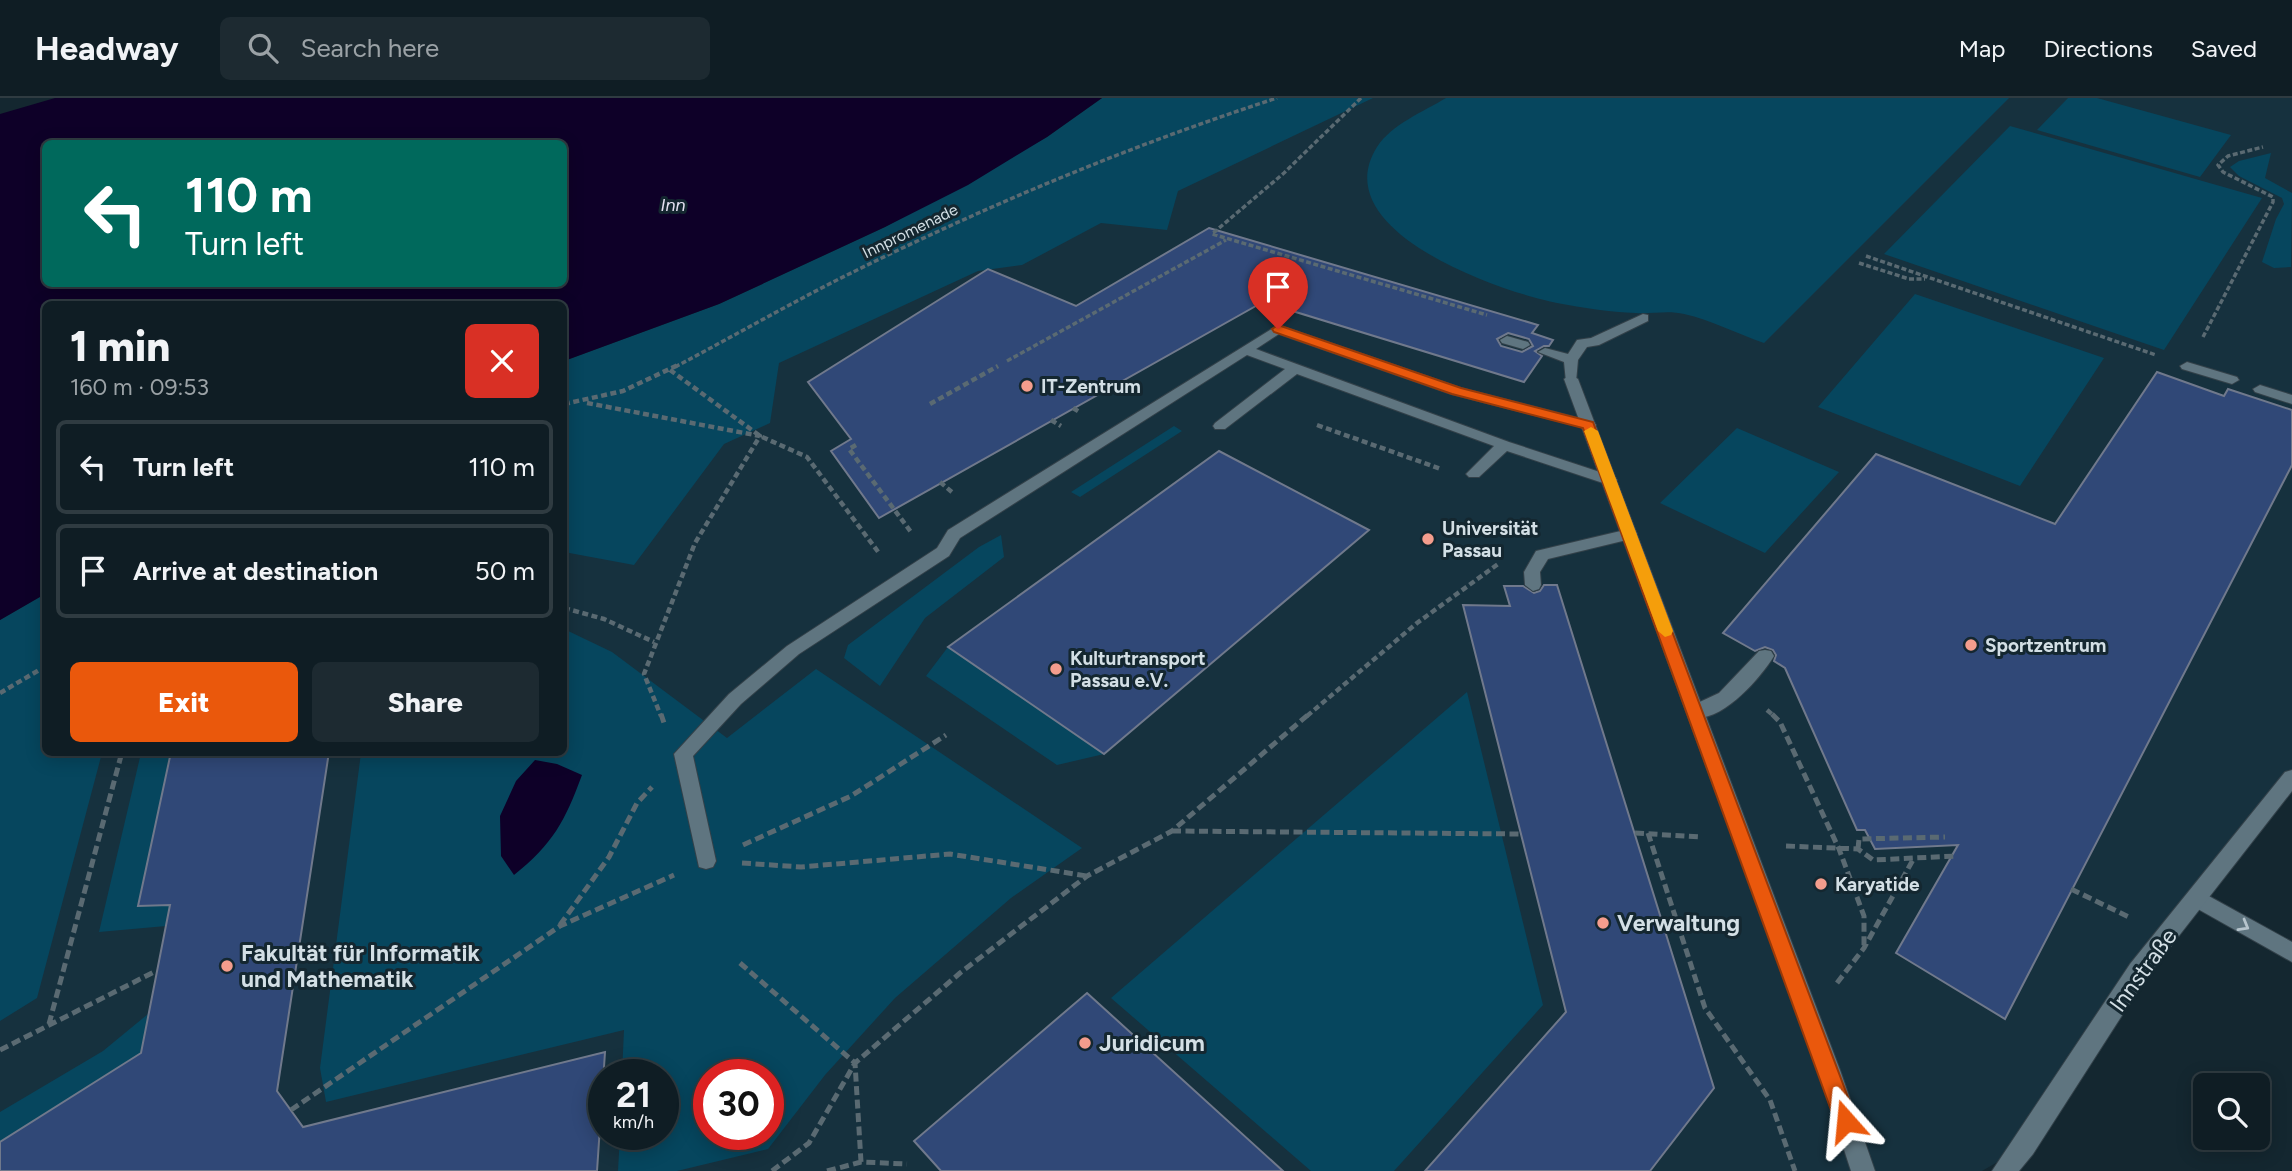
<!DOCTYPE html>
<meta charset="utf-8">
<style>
:root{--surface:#0f1d24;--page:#1d2a31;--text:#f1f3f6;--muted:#9ba2a6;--line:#2f3b41;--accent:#ea580c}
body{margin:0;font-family:Figtree,sans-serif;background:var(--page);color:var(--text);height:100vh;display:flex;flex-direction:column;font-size:26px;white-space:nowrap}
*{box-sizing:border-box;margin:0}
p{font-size:23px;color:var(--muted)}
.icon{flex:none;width:38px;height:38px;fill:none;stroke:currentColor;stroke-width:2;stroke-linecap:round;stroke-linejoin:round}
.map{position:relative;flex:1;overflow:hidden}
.drawer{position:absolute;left:42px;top:203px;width:525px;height:455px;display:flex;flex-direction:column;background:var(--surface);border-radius:10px;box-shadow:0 4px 18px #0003,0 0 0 2px var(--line)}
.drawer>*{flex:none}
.hud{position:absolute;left:42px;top:42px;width:525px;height:147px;border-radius:10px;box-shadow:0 4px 18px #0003,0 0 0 2px var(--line);background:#00695c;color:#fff;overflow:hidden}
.fabs{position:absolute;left:2193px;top:975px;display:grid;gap:14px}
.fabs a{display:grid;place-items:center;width:77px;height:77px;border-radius:10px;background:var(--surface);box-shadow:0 4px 18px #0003,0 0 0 2px var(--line);font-size:35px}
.speed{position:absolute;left:588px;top:961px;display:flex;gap:14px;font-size:35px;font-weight:700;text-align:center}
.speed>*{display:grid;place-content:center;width:91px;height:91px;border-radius:50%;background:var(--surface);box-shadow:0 4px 18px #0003,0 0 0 2px var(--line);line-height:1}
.speed small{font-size:18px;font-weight:400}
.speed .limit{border:10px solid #d22;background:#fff;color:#111}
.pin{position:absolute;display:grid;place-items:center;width:60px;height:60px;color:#fff;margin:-72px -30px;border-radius:50% 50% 50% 0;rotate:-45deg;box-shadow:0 0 7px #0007}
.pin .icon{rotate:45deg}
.me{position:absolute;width:77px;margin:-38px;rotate:342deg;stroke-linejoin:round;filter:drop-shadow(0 0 5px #0008)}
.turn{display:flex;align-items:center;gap:24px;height:147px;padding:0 28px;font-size:32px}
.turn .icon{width:91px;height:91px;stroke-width:2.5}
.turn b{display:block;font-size:49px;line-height:60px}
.round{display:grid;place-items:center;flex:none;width:74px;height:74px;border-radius:10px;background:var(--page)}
.headline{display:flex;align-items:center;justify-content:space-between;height:119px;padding:0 28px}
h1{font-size:42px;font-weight:800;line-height:52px}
.action{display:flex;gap:14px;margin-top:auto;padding:14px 28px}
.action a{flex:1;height:80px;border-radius:10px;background:var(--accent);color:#fff;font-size:28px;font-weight:800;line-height:80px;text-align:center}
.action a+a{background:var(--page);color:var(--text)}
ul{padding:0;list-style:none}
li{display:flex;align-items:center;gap:21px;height:94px;margin:0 14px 10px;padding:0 14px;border:4px solid var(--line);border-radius:10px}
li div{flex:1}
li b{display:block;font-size:26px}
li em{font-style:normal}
header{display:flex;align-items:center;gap:42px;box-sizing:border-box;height:98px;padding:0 35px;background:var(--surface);border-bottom:2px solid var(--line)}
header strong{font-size:33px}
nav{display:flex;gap:38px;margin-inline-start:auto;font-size:24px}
.search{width:490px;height:63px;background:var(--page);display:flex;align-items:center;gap:18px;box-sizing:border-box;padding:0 24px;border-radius:10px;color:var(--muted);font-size:26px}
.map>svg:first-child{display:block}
.built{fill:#16313e;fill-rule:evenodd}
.green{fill:#06465e;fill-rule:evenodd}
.water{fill:#0e0028;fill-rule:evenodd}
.building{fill:#304877;stroke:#70798c;stroke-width:2;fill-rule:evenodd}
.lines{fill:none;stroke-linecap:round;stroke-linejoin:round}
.lane-casing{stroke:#334149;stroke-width:2}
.street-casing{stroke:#334149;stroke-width:2}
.secondary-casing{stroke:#334149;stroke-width:2}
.path-far2{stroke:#5a6a72;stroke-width:3.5;stroke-dasharray:5 2.5;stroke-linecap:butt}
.path-far1{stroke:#5a6a72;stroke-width:4.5;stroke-dasharray:6 3.5;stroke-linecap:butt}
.path{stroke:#5a6a72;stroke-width:5;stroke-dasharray:9 4.5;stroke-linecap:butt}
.lane{fill:#5f7580;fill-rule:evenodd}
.street{fill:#5f7580;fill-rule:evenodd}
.secondary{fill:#5f7580;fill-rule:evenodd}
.oneway{stroke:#b6c4cc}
.route{fill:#ea580c;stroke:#983908;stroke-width:2}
.slow{fill:#f59e0b}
.poi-dot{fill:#f49d8d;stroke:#142730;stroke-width:2.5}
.labels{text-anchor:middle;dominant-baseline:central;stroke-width:6;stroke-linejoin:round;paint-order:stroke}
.far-street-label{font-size:16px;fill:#d3dfe5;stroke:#142730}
.far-water-label{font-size:18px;font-style:italic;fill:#e4e1f2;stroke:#142730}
.poi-label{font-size:19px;font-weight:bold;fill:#d3dfe5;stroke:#142730;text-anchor:start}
.near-poi-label{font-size:23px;font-weight:bold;fill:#d3dfe5;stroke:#142730;text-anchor:start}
.near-street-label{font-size:23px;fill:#d3dfe5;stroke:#142730}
</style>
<header>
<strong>Headway</strong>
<div class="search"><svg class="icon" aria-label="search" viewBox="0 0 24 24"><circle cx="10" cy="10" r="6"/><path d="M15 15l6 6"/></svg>Search here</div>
<nav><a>Map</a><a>Directions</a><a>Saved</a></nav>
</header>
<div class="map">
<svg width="2292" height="1073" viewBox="0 0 2292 1073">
<rect width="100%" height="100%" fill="#142730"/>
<path class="built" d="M1277,0H2292V679L2245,737L2025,1048L1982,1073H0V604L46,654H564V306ZM604,976H663V1036H604ZM709,976H768V1036H709Z"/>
<path class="green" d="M1102,0H1373L1178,93L1167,132L1101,125L1022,167L978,173L779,265L770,325L724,346L634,467L564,454V263L719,206L885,129L1047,39Z
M1446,0H2009L1764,245C1738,236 1711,222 1684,216C1669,212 1651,216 1636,215C1609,214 1583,210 1557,205C1501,194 1324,133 1377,49C1392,26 1423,14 1446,0Z
M2068,0H2097L2231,37L2200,79L2037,32Z
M2010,28L2262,100L2164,252L1884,156Z
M2271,55L2265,80L2292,95L2291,169L2274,170L2262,164L2276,121L2284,106L2282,100L2239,78L2230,69L2239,63Z
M1915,196L2104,260L2020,388L1818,309Z
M1174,328L1182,333L1080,399L1071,394Z
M1737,330L1839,374L1765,455L1660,405Z
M1001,437L1004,459L925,520L880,588L844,560L848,547L979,449Z
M45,496L46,654L102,655L37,900L0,923V522Z
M564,531L612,554L727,640L816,571L1082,750L1011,800L895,900L825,977L768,1051L677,1073H618L620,1036H663V976H622L624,932L326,1004L320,970L361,655L564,654ZM709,976H768V1036H709Z
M948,549L1104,656L1057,667L926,578Z
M1467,594L1543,907L1394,1073H1311L1111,900Z
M141,655H171L138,807H170L166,828L99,834Z
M148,916L141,955L0,1044V1014L103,953Z"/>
<path class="water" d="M55,0H1102L1047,39L968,87L885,129L719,206L564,263V206H46L45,496L0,522V16ZM46,46H564V186H46Z
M535,662L557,666L582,677C565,723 553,746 514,777L501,758L500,718L516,683Z"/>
<path class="building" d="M1209,130L1538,227L1532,235L1553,242L1549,248H1544L1535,253L1542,258L1524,284L1263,204L879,420L831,353L851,341L808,284L988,171L1076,208ZM1508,235L1529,241L1533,248L1522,254L1501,248L1497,241Z
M2157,274L2224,298L2228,291L2292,312V367L2005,921L1896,855L1958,747L1875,751L1865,732H1857L1785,570L1774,563L1776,557L1773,552L1765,549L1755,553L1723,535L1876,356L2055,426Z
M1219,353L1369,432L1104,656L948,549Z
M1544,487H1557L1714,990L1650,1073H1425L1566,914L1463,507L1510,508L1504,488H1523L1534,495L1540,493Z
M171,654H329L277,993L303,1029L605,954L597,1073H0V1044L141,955L170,807L138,808Z
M1087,895L1283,1073H941L914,1043Z"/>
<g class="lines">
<g class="lane-casing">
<path id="lane" d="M1643,216L1648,217V223L1599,247L1587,249L1578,262L1576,284H1566L1564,264L1538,254L1545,250L1568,256L1577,242L1591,240Z
M1278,227L1461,290L1594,324L1596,327L1594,330L1589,331L1451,296L1279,236L1256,251L1509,344L1615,379L1617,382L1609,387L1507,353L1479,379H1469L1466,376L1494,348L1297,276L1225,331H1215L1213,328L1215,325L1285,271L1247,257L960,440L949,458L799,556L741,606L693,658L716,763L713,769L706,771L699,769L674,656L729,596L787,548L937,450L948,432Z
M1507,238L1528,244L1530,247L1523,251L1502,245L1500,242Z
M2187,264L2237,279L2239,282L2232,286L2182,271L2180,268Z
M2260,287L2292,297V306L2255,294L2253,291Z
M1629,431L1635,432L1637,436L1635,440L1548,461L1540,474L1541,487L1539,491L1533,493L1525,487L1524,474L1536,453Z
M1765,552L1771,553L1774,558C1760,581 1719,628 1689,619L1687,614L1689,609L1719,595L1759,553Z
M2196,791L2292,844V864L2189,806L2186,800L2189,794Z"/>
</g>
<g class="street-casing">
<path id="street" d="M1571,277L1578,281L1840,972L1875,1073H1851L1818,972L1564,281Z"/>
</g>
<g class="secondary-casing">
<path id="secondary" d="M2292,672V693L2146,880L2033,1056L2019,1073H1992L2130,866L2285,674Z"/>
</g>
<path class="path-far2" d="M1361,0L1284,75L1212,136L1487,217
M1866,158L2156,257
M1859,165L1909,181H1925
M2203,239L2273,104V99L2223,74L2218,67L2228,58L2263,49
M1007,263L1226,142
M675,269C730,240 784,209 839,181C981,110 1126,49 1277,0"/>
<path class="path-far1" d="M670,272L760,338L807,359L879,455
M587,305L760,338L695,445L644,576L661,618
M564,306L623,293L678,267
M930,306L998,268
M1073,310L1081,315
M1051,322L1061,328
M1317,327L1441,371
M856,347L849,351L911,434
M940,384L953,395
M564,510L604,521L654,544
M0,595L46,568
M1767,612L1774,618
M1307,618L1417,525L1498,466"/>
<path class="path" d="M661,616L664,625
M1772,616L1780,624L1839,751L1864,818V850
M1172,733L1520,736
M1635,735L1701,739
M1648,735L1705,910L1770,1002L1795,1073
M743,747L851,698L946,637
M1786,748L1858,751L1873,762L1956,758
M1858,751L1859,741L1945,739
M742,765L801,769L950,756L1087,778
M2071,791L2131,820
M560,827L609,759L637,705L652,689
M740,865L855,965L861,1064
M1837,885L1864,850L1914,760
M49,926L122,654
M0,952L156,873
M291,1012L560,828L674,777
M772,1073L809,1045L855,965L960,875L1087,778L1172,733L1309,616
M827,1073L861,1064L907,1066"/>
<use href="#lane" class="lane"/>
<use href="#street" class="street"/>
<use href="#secondary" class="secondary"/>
</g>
<defs><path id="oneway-chevron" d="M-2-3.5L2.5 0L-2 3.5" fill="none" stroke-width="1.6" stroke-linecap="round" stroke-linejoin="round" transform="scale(1.75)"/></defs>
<use class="oneway" href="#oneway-chevron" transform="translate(2244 828) rotate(30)"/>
<path class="route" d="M1278,227L1461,290L1593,324L1857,1023L1853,1030L1846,1033L1838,1030L1835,1023L1583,330L1452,296L1274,234L1272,231Z"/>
<path class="slow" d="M1591,329L1598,333L1673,533L1671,537L1665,539L1658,533L1584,333Z"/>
<g class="poi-dot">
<circle cx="1027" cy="288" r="7"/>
<circle cx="1428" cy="441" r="7"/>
<circle cx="1971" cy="547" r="7"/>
<circle cx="1056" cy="571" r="7"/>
<circle cx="1821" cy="786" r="7"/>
<circle cx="1603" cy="825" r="7"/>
<circle cx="227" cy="868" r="7"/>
<circle cx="1085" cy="945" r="7"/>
</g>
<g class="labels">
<g class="far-street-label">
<text transform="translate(910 133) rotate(-26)">Innpromenade</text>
</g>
<g class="far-water-label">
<text x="673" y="107">Inn</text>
</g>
<g class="poi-label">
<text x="1041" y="288">IT-Zentrum</text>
<text x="1442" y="430">Universität<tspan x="1442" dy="22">Passau</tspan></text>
<text x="1985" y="547">Sportzentrum</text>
<text x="1070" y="560">Kulturtransport<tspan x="1070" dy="22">Passau e.V.</tspan></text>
<text x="1835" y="786">Karyatide</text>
</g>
<g class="near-poi-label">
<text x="1617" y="825">Verwaltung</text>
<text x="241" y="855">Fakultät für Informatik<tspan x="241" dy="26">und Mathematik</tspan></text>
<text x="1099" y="945">Juridicum</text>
</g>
<g class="near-street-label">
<text transform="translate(2143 872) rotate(-54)">Innstraße</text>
</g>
</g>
</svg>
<div class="fabs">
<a><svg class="icon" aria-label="search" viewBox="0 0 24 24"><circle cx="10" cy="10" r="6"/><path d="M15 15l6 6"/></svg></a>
</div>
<div class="speed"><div>21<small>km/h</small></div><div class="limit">30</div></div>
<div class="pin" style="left:1278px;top:231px;background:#d93025"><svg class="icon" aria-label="arrive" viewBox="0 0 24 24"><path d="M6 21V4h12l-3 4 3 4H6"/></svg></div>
<svg class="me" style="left:1846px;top:1023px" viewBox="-20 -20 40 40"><path d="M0-17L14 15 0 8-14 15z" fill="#ea580c" stroke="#fff" stroke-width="4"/></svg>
<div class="hud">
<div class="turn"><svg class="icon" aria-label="left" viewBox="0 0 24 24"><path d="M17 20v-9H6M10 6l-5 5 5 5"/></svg><div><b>110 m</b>Turn left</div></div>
</div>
<section class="drawer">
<div class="headline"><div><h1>1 min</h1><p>160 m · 09:53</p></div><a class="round" style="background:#d93025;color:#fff"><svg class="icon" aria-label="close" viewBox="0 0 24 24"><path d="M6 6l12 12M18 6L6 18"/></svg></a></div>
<ul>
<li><svg class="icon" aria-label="left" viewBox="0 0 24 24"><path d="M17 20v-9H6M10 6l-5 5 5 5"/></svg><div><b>Turn left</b></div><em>110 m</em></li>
<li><svg class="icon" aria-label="arrive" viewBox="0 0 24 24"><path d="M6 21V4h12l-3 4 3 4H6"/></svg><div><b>Arrive at destination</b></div><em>50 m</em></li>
</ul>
<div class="action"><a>Exit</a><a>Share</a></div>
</section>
</div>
